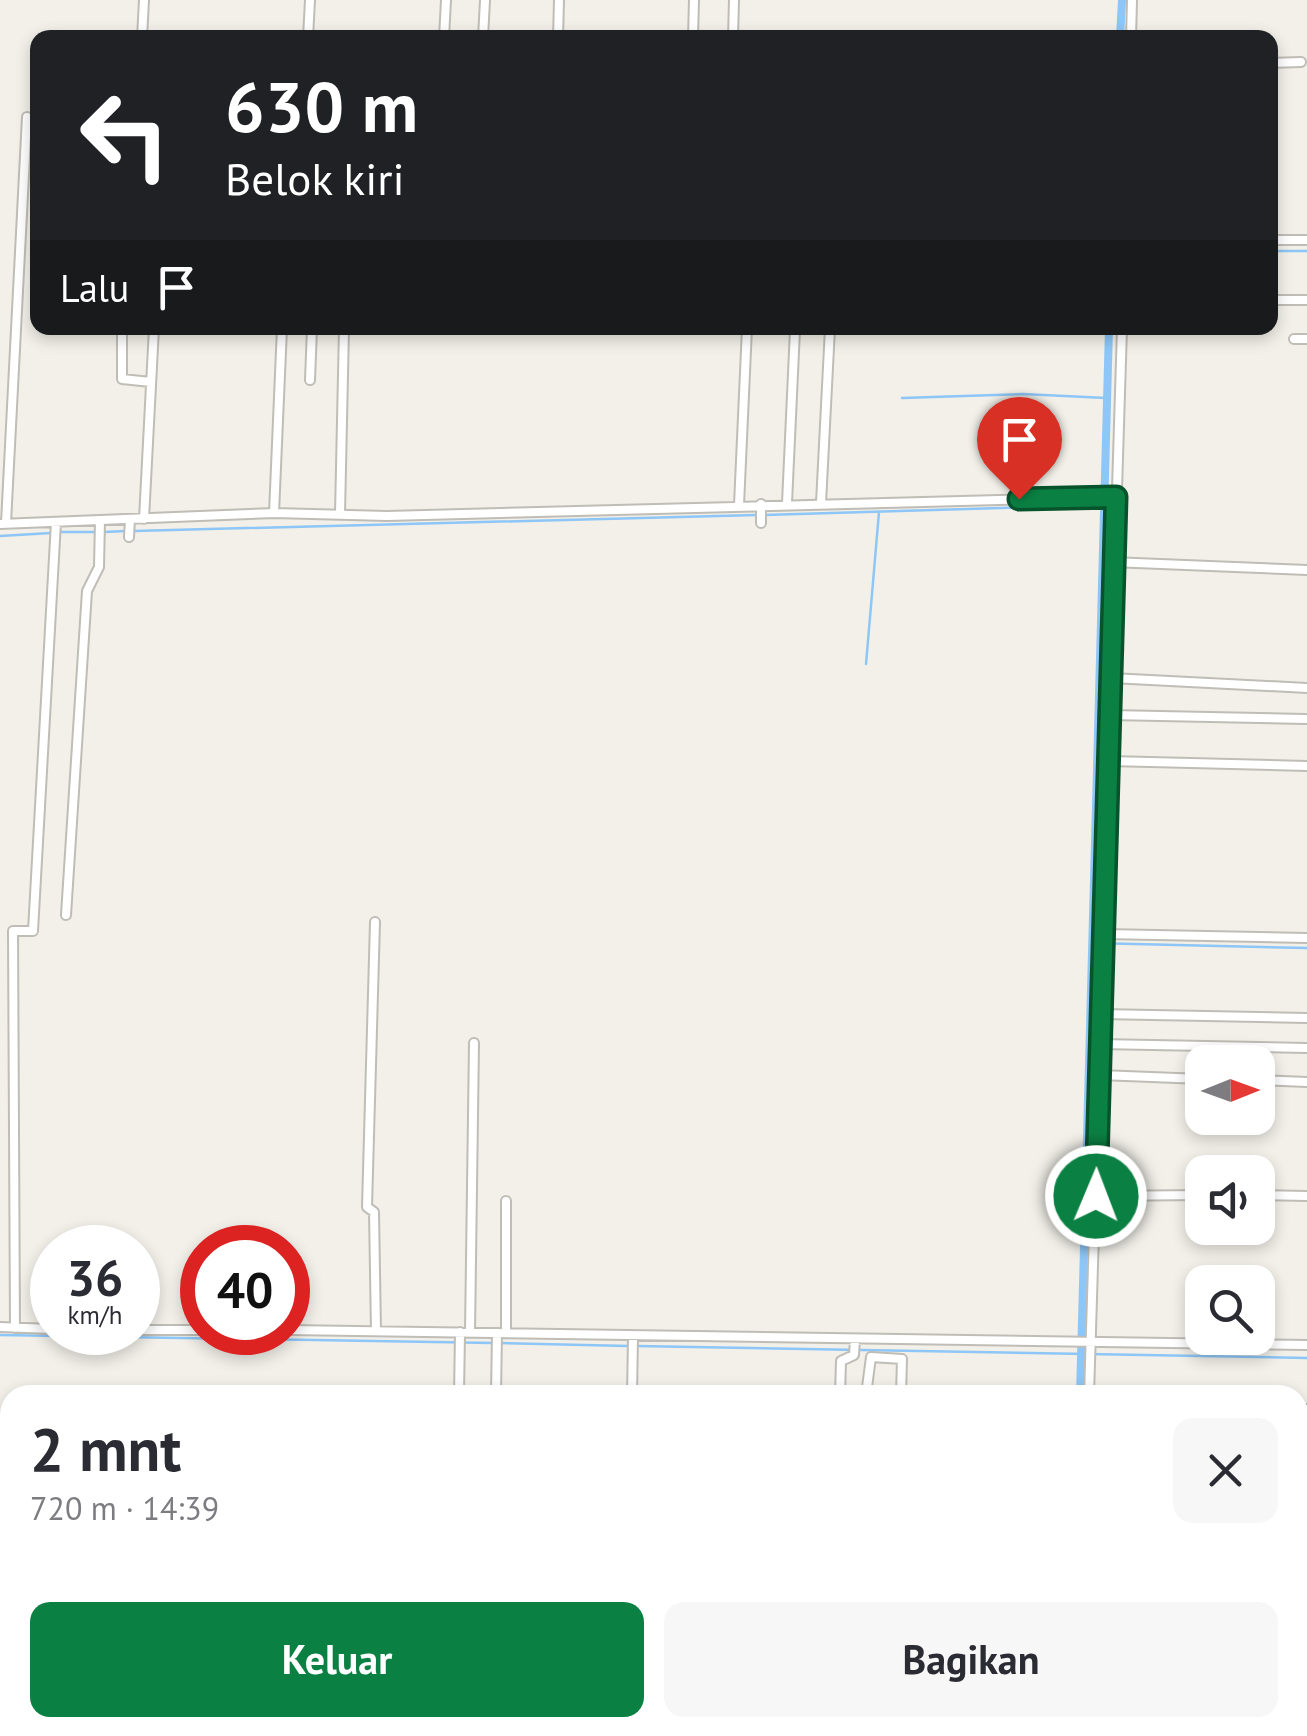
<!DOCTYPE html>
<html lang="id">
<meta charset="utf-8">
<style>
:root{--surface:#fff;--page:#f7f7f7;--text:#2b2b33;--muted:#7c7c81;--accent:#0b8043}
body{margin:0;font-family:"PT Sans",sans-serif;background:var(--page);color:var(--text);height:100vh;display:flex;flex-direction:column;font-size:38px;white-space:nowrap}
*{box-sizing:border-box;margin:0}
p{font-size:32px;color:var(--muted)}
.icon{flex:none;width:55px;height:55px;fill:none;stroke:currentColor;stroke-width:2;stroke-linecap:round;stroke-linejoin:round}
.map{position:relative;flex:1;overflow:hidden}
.drawer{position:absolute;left:0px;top:1385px;width:1308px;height:352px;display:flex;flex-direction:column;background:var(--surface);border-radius:30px 30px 0 0;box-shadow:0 5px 15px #0003}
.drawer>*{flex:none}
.guide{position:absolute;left:30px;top:30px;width:1248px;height:305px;border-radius:20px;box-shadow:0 5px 15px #0003;background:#202124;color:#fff;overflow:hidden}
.needle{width:65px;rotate:89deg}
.tools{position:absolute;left:1185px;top:1045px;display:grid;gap:20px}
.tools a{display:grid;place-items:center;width:90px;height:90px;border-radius:20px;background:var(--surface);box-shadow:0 5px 15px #0003;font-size:50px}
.speed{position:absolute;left:30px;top:1225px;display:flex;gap:20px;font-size:50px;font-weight:700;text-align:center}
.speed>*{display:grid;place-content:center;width:130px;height:130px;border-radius:50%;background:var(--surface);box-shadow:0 5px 15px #0003;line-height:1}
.speed small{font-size:25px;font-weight:400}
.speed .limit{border:15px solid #d22;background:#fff;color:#111}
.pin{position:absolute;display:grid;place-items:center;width:85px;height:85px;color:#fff;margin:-102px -42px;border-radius:50% 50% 50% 0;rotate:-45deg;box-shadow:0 0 10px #0007}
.pin .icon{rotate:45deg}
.me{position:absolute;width:110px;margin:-55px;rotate:1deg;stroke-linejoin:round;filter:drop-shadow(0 0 8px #0008)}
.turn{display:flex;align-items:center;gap:35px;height:210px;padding:0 30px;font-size:45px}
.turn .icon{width:130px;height:130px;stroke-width:2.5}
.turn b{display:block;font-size:70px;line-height:85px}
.then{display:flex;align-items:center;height:95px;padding:0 30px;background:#0003;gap:20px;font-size:38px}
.round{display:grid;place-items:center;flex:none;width:105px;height:105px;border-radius:20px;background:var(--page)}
.summary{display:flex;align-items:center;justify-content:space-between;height:170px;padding:0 30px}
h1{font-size:60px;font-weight:700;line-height:75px}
.action{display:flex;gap:20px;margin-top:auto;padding:20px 30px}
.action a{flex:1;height:115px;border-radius:20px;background:var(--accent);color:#fff;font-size:40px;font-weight:700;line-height:115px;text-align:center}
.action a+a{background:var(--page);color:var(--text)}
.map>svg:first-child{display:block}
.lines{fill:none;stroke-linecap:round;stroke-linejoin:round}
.stream{stroke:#8dc6f7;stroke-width:2.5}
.canal{stroke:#8dc6f7;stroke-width:8}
.minor-casing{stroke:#bfbdb6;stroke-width:12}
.minor{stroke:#fff;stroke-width:8}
.route-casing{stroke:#07532c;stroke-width:25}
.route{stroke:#0b8043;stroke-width:18}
</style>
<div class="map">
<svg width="1307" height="1736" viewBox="0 0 1307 1736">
<rect width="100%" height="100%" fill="#f2f0e9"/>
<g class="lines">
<path class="stream" d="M1270,251H1307
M902,398L1023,394L1106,398
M764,515L1102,505
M134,531L756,515
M59,532H96
M104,532L126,531
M0,536L51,533
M866,664L879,512
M1092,943L1307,948
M0,1335L493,1343
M501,1343L628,1346
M636,1346L1307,1358"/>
<path class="canal" d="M1120,38L1122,0
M1080,1395L1109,328
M1068,1736V1728"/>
<g class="minor-casing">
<path id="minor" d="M142,38L144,0
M308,38L310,0
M444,38L446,0
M483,38L485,0
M558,38L559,0
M693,38L694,0
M733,38L734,0
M1131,38L1132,0
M1270,63L1301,62
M1270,240H1307
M1270,300H1307
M122,328V379L151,382
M1294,339H1307
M310,380L312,328
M787,503L795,330
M821,503L830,328
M761,504V523
M739,505L747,328
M274,513L282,328
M340,514L344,328
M144,519L154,328
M6,523L27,117
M0,524L274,513L387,516L1116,497
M129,537L130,519
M1111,562L1307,570
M1111,678L1307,688
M1110,715L1305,719
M1109,761L1307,766
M66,915L87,591L99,567L100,520
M375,922L367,1207L374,1212L376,1331
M1104,934L1307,938
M1100,1014L1307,1018
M1099,1044L1307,1048
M1100,1075L1202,1079
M1258,1080L1307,1082
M1258,1195L1307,1196
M1096,1196L1202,1195
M0,1327L52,1329
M15,1328L13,931H33L56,522
M138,1330H202
M288,1330L1307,1345
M470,1332L474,1043
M506,1333V1201
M459,1395L460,1332
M496,1395L497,1333
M632,1395L633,1337
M840,1395L841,1361L854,1355L855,1339
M866,1395L871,1357L902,1359L901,1395
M1089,1395L1122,328
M1298,1409H1307
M1298,1448H1307
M451,1736V1728
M491,1736V1728
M623,1736L624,1728
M848,1736V1728
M881,1736V1728
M1080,1736V1728"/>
</g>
<use href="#minor" class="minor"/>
</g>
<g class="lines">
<g class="route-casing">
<path id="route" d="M1019,499L1116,497L1096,1196"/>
</g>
<use href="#route" class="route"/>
</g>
</svg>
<div class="tools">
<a><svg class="needle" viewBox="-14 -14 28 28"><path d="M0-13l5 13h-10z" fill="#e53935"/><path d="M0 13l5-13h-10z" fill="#7c7c81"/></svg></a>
<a><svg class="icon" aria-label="sound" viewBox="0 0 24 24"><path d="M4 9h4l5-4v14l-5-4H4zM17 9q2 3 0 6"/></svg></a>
<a><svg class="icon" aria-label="search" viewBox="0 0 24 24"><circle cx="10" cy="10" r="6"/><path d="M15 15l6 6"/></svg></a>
</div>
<div class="speed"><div>36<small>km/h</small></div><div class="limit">40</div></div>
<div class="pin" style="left:1019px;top:499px;background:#d93025"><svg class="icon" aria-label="arrive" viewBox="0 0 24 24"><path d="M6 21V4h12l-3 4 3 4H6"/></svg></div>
<svg class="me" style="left:1096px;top:1196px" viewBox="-20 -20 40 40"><circle r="17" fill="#0b8043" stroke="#fff" stroke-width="3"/><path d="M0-11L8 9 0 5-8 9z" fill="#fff"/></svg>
<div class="guide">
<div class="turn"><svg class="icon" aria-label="left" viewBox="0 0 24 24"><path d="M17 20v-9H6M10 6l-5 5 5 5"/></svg><div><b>630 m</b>Belok kiri</div></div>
<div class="then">Lalu<svg class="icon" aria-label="arrive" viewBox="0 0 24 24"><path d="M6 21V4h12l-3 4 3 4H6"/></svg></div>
</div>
<section class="drawer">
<div class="summary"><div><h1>2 mnt</h1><p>720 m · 14:39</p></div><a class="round"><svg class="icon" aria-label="close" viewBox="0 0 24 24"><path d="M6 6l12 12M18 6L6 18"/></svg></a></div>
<div class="action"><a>Keluar</a><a>Bagikan</a></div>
</section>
</div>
